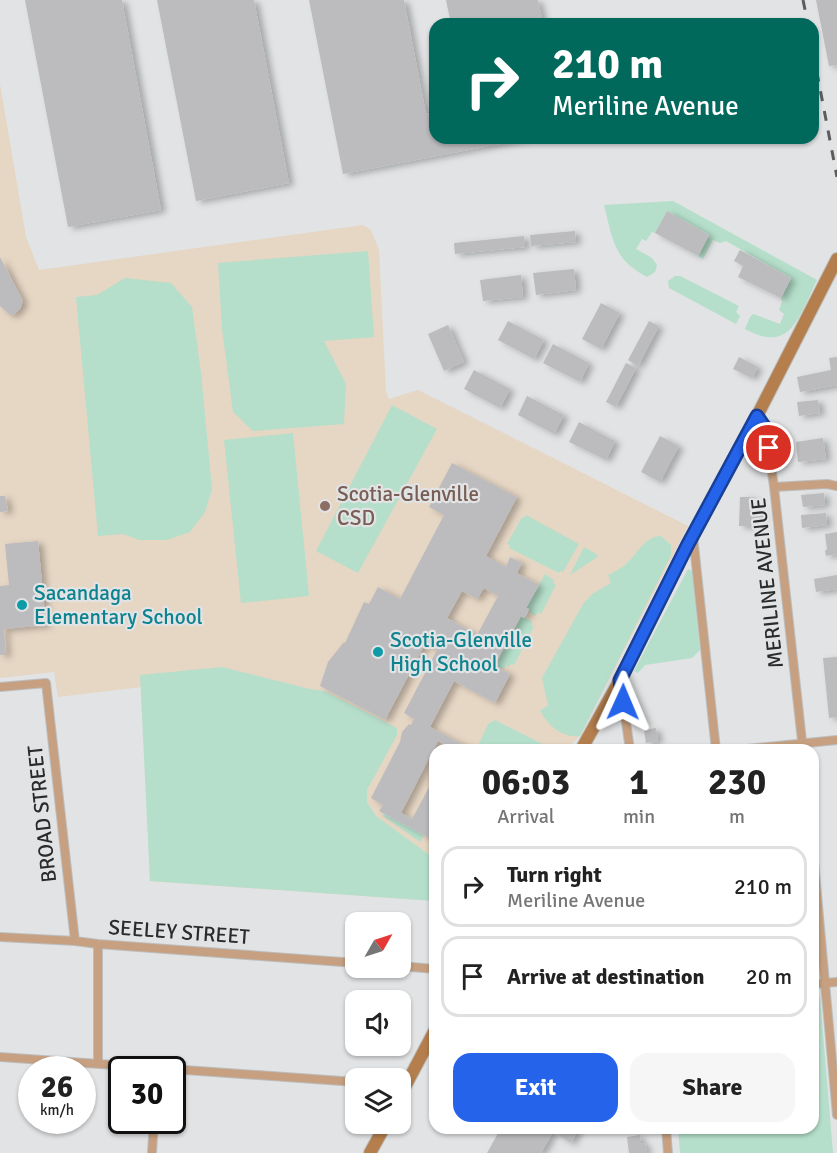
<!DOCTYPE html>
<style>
:root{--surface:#fff;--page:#f6f6f6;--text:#222;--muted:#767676;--line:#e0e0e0;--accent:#2563eb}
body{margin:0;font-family:Signika,sans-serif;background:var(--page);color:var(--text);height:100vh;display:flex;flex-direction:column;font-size:22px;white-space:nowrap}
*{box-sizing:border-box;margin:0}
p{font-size:20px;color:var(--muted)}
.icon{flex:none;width:33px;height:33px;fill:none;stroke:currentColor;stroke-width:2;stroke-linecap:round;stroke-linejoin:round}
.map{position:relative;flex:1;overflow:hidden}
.details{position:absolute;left:429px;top:744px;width:390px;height:390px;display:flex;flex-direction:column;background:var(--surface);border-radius:18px;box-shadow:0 2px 4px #0004}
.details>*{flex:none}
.hud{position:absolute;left:429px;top:18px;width:390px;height:126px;border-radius:18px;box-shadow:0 2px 4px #0004;background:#00695c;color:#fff;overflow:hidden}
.needle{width:39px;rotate:51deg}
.fabs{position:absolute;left:345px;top:912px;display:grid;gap:12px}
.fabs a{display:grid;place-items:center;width:66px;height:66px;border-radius:12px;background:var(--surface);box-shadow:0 2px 4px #0004;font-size:30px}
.speed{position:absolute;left:18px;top:1056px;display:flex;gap:12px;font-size:30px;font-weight:700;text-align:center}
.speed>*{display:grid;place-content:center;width:78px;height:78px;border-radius:50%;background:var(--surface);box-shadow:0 2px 4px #0004;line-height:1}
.speed small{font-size:15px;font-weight:400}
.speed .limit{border:3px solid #111;border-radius:9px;background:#fff;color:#111}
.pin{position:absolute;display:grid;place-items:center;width:51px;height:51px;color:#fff;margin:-26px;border:3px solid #fff;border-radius:50%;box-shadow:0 2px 6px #0007}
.me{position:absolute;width:66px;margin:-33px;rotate:1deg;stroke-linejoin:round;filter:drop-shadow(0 0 4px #0008)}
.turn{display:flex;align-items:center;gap:21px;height:126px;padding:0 24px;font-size:27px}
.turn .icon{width:78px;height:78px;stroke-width:2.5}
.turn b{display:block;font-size:42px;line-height:51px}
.eta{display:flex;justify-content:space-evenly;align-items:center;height:102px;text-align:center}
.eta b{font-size:36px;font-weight:800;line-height:42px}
.cta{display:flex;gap:12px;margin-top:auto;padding:12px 24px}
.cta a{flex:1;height:69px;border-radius:18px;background:var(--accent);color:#fff;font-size:24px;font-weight:800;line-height:69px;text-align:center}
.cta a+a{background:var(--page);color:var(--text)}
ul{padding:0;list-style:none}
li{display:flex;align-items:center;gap:18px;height:81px;margin:0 12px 9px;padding:0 12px;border:3px solid var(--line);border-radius:18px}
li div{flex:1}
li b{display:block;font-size:22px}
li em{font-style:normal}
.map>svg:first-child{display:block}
.education{fill:#e6d6c4}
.green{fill:#b5dfca}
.building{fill:#bcbcbe;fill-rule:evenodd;filter:url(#shadow)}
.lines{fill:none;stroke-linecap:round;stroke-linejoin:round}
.street-casing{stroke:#bcbebf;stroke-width:10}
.secondary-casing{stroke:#bcbebf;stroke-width:14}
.street{stroke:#c6a080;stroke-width:8}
.secondary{stroke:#b57f4d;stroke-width:12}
.rail{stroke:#5c5d5e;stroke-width:3;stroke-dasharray:10 10;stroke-linecap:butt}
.route-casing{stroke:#184099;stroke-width:15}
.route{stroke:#2563eb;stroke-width:10}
.education-dot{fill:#8d6e63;stroke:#e1e3e4;stroke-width:2}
.culture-dot{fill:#0f9aa8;stroke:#e1e3e4;stroke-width:2}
.labels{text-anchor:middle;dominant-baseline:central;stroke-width:4.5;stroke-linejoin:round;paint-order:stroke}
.education-label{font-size:21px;fill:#785e54;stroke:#e1e3e4;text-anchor:start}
.street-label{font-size:21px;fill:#2a2b2b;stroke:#e1e3e4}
.culture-label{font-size:21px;fill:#0d838f;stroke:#e1e3e4;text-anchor:start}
</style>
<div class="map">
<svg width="837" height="1153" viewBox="0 0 837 1153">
<defs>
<filter id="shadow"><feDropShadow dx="5" dy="2.5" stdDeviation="3" flood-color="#0004"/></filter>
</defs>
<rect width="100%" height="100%" fill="#e1e3e4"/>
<path class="education" d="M0,84L26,237L39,270L363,225L371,230L379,250L386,392L389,399L418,390L688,526L580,736L565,750H435V901L150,881L142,687L58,697L54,672L0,678Z"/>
<path class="green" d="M673,201L817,280C799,315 792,355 745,329L750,317L753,314L780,324L784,314L779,310L782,302L781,298L791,278L726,241L720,243L713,240L703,259L698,256L709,235L667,211L655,233L652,232L646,241L642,239L636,249L652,258L657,265L655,272L647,277C613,259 613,240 604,205Z
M368,251L374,337L324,341L346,384L344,424L253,431L233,412L222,329L218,263Z
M675,276H680L737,305L739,306L736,312L740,316L736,324L669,288L668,281Z
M125,278L171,283L192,307L201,373L212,489L205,512L190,532L167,540H139L123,534L98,536L76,297L97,295Z
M392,405L437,429L358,573L316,551Z
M293,433L309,596L241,603L224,440Z
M526,515L579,544L563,572L560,571L559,573L509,548L510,545L507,544L522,517L524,518Z
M661,536L671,545V555L580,736C562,738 548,726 540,710L548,706L542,678L583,604L592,594L611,583L608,575C614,572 620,569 625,565C638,554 643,537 661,536Z
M584,547L598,555L596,558L570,575Z
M688,569L692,571L700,650L692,658L645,665L638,673L634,671Z
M545,574L554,580L553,583L556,585L541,614L538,612L535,616L528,611L529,609L526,608Z
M521,616L532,621L531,625L534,626L514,665L511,664L509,667L506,665L504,669L495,666Z
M222,667L310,689L324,691L397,728V735L367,790V802L376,816L435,859V901L150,881L140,675Z
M495,720L554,750H476L488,724Z
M384,814L424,835L420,842L383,816Z
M813,991L820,997L833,1153H680L678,1128H813Z"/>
<path class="building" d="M25,0H122L161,210L68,227Z
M157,0H254L289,183L196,201Z
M309,0H404L426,114L435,112V138L525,139L343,174Z
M446,0H538L543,24H451Z
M816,0H837V65L829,66Z
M667,211L709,235L698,256L655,233Z
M575,231L576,242L531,246L530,235Z
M524,236L525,247L455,254L454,243Z
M740,250L791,278L781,298L738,277L743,266L734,261Z
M0,257L23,301L20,309L13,315H10L0,306Z
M574,269L576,290L536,295L533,273Z
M521,275L523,297L483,301L480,280Z
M601,303L620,313L601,349L582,339Z
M508,321L544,340L534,359L498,340Z
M649,321L659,326L638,366L628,360Z
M448,325L464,362L444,371L428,334Z
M553,344L589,363L580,382L543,363Z
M739,357L758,367L752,378L733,369Z
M837,357V385L800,392L797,377L831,370L829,358Z
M626,363L636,368L616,407L606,402Z
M474,370L510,389L500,408L464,389Z
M527,396L564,415L554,434L518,415Z
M818,400L820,413L799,416L797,402Z
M579,422L615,441L606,460L569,442Z
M660,436L679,446L660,482L641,472Z
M823,438L826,459L798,462L796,442Z
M452,463L517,497L486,556L506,567L510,557L522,563L517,573L539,585L526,608L529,609L527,614L524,618L521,616L494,666L510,674L495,703L454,681L430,727L473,750H448L450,747L438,741L401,813L412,819L435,776V841L379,811L383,805L371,798L400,742L402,732L409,724L411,725L414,719L404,713L437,650L425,644L385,720L320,686L328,662L344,642L345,643L364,602L369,604L378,587L400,599L444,515L429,507ZM484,588L498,596L477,635L447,618L462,591L477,599Z
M824,493L825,505L803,507L801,495Z
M0,496H5L8,511L0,512Z
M740,497H754V511H761L760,523H758V526H739Z
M826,513L827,525L802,528L801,515Z
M837,532V554L826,556L825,551L827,549L825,534Z
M38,541L46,625L4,629L6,655H0V586L9,585L5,544Z
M837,575V589L816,592L814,579Z
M837,657V717L829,718L823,658Z
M656,728L658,741L646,743L644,730Z
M501,1128H579L571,1143L553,1132L541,1153H487Z
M640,1135L641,1144L645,1143L647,1153H629L627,1137Z"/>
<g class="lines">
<g class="street-casing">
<path id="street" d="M757,416L766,429L774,487L803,750
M774,487L827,484L837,486
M693,536L716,750
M620,680L630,750
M0,687L46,683L75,941
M737,750L837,740
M813,851L837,1115
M0,937L75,941L98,944L356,963
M400,966L435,969
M813,984L837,982
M0,1057L356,1082
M98,1063V944
M666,1128L668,1153
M152,1153L154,1120"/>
</g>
<g class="secondary-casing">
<path id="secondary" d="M581,750L620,680L687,546L757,416L837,259
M400,1096L435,1030
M370,1153L386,1124"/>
</g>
<use href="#street" class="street"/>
<use href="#secondary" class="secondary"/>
<path class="rail" d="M803,0L808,24
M813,52L837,177"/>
</g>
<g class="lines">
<g class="route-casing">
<path id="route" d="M623,702L620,680L687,546L757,416L766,429L769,448"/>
</g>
<use href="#route" class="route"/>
</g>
<circle class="education-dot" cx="325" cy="506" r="6"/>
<g class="culture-dot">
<circle cx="22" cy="605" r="6"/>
<circle cx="378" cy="652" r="6"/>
</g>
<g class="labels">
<g class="education-label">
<text x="337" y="494">Scotia-Glenville<tspan x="337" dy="24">CSD</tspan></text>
</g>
<g class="street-label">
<text transform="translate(767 583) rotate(-96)">MERILINE AVENUE</text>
<text transform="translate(42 814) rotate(-96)">BROAD STREET</text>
<text transform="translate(179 932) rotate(4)">SEELEY STREET</text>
</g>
<g class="culture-label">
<text x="34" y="593">Sacandaga<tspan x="34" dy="24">Elementary School</tspan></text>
<text x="390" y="640">Scotia-Glenville<tspan x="390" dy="24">High School</tspan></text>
</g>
</g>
</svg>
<div class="fabs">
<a><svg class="needle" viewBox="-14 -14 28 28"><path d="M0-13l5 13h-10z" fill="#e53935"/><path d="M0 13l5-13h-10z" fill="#767676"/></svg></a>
<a><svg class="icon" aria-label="sound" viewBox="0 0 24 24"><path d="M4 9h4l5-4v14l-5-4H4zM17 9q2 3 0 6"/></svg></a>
<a><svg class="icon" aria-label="layers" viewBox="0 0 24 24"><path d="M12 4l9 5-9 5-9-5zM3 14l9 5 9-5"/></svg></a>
</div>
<div class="speed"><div>26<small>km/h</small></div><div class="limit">30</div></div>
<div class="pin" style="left:769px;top:448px;background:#d93025"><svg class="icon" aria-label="arrive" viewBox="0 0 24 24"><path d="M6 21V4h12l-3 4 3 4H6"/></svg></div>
<svg class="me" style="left:623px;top:702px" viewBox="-20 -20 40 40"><path d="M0-17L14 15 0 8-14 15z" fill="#2563eb" stroke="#fff" stroke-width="4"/></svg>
<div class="hud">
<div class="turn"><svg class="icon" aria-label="right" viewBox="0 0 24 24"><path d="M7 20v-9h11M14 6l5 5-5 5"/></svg><div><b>210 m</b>Meriline Avenue</div></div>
</div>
<section class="details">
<div class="eta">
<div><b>06:03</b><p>Arrival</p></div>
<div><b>1</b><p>min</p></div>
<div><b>230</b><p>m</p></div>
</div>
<ul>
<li><svg class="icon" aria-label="right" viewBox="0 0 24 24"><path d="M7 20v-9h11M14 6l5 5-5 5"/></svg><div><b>Turn right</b><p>Meriline Avenue</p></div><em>210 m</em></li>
<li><svg class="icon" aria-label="arrive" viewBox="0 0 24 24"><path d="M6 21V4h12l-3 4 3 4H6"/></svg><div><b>Arrive at destination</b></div><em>20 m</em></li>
</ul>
<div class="cta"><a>Exit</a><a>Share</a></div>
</section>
</div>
